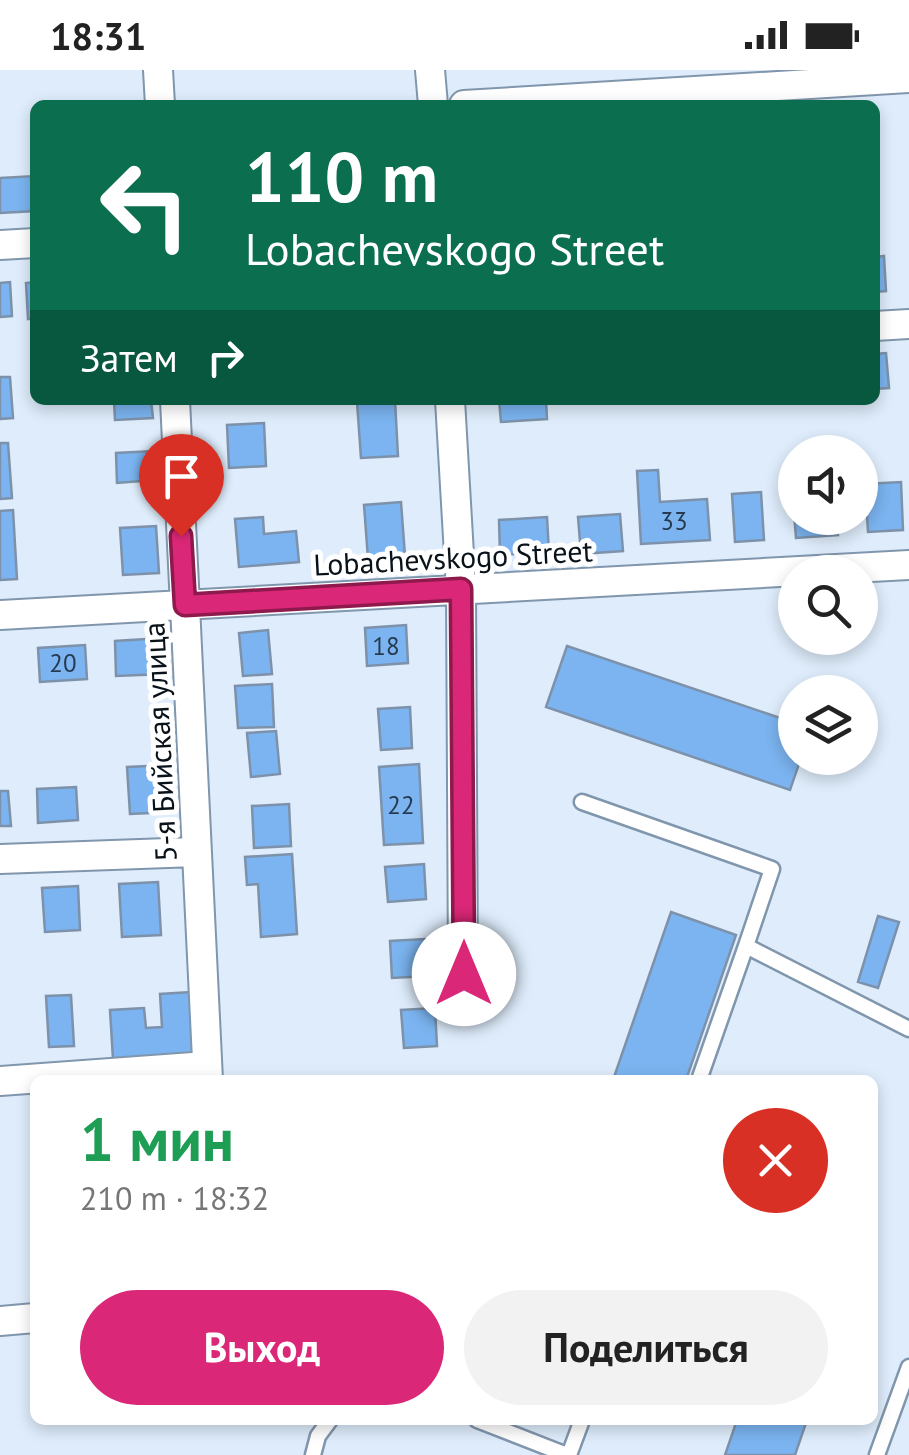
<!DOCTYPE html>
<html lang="ru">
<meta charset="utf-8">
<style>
:root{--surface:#fff;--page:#f2f2f2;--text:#222;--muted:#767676;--accent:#db2777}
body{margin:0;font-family:"PT Sans",sans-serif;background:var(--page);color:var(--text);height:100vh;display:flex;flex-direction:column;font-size:38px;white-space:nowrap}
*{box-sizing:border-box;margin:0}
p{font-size:32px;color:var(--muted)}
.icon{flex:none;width:55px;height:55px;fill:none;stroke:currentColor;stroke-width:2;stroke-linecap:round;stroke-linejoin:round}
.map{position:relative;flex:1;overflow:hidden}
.details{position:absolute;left:30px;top:1005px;width:848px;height:350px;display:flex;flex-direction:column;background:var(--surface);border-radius:15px;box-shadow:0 5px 15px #0003}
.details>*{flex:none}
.hud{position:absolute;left:30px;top:30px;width:850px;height:305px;border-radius:15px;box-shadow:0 5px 15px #0003;background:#0b6e4f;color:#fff;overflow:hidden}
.fabs{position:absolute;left:778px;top:365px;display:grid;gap:20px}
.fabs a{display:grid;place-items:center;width:100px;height:100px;border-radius:50%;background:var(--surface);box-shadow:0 5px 15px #0003;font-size:50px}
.pin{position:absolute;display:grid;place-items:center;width:85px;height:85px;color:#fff;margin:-102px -42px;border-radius:50% 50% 50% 0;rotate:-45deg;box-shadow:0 0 10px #0007}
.pin .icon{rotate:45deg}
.me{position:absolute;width:110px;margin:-55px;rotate:0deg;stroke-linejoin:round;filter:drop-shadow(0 0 8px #0008)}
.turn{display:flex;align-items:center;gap:35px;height:210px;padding:0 50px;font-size:45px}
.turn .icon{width:130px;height:130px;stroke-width:2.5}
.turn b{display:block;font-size:70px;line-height:85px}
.then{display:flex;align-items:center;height:95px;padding:0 50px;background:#0003;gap:20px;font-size:38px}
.round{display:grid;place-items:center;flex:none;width:105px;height:105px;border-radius:52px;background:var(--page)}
.head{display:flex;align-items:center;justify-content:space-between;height:170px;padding:0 50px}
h1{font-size:60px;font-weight:600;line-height:75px;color:#1e9e55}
.button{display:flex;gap:20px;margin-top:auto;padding:20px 50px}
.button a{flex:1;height:115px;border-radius:60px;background:var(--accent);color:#fff;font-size:40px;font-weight:600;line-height:115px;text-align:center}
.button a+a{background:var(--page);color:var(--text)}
.status{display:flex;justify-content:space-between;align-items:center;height:70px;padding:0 50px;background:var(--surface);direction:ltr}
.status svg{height:28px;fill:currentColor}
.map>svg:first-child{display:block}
.building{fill:#7bb4f0;stroke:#7d92aa;stroke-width:2.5}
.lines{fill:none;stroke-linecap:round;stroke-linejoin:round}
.lane-casing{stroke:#8096ad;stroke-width:19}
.street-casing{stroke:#8096ad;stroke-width:32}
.lane{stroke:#fff;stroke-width:14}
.street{stroke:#fff;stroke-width:28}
.route-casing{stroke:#8e194d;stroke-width:25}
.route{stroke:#db2777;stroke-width:18}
.labels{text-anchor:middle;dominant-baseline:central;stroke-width:10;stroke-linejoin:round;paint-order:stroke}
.number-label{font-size:25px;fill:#263a4f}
.street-label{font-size:30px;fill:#091119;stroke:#fff}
</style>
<div class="status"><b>18:31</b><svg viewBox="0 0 49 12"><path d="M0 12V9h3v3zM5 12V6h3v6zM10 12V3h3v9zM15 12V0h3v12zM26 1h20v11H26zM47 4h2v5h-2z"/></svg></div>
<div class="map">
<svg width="909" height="1385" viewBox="0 0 909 1385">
<rect width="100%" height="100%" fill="#deecfb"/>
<path class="building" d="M35,106V141L0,143V108Z
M884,186L886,221L875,222V187Z
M10,212L12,246L0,247V213Z
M35,212V249H28L26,213Z
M886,283L889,318L875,319V284Z
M0,307H10L13,348L0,349Z
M114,330H151L153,348L115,350Z
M395,330L398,386L361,388L357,332Z
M499,330H546L547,349L501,352Z
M264,353L266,396L229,398L227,355Z
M0,373H8L12,428L0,429Z
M153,381L154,410L117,413L116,383Z
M658,400L660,432L707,429L710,470L641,474L637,401Z
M901,412L903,460L868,462L865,414Z
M761,422L764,470L735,472L732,424Z
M793,430L795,448H837L838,465L796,468Z
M401,432L405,486L368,489L364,435Z
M13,440L17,509L0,510V441Z
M620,444L623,481L581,484L578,447Z
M263,447L264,464L296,461L299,492L239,497L235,449Z
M547,447L549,482L500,485L499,450Z
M156,456L159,503L123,505L120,458Z
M406,555L408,593L367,596L365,558Z
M268,560L272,604L243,606L239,563Z
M162,568L164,604L116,606L115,571Z
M85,575L87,609L40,612L38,578Z
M567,576L795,653V688H801L790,720L546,637Z
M272,614L274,657L238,658L235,616Z
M410,637L412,678L381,680L378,639Z
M276,661L280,704L251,707L247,663Z
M419,694L423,773L384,775L379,697Z
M169,695L172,742L130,744L127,697Z
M76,717L78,750L38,753L37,719Z
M0,721H8L11,756H0Z
M289,734L291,776L254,778L252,736Z
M292,784L297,864L261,867L258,814L247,815L245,787Z
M424,794L426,829L388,832L385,797Z
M158,812L161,865L122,867L119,814Z
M78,816L80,860L45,862L42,818Z
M671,842L736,865L686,1010H613Z
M878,846L899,852L878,918L858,912Z
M425,869L428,906L392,908L390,871Z
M191,922L195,984L113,989L110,940L144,938L146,958L162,957L160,924Z
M71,925L74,976L49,977L46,926Z
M435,938L437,976L404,978L401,940Z
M737,1350H807L795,1385H725Z"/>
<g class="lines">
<g class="lane-casing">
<path id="lane" d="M582,732L772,799L746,876L909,959
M699,1010L746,876
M477,1350L567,1385
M313,1385L318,1366L330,1350
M569,1385L582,1350
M877,1385L909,1297"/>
</g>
<g class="street-casing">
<path id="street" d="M158,0L160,35
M430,0L433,35
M464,35L909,8
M0,175L35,173
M875,256L909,254
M175,330L208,1010
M450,330L461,519L463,904
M0,545L909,495
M0,789L196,782
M0,1011L207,996
M0,1251L35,1248"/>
</g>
<use href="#lane" class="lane"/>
<use href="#street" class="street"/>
</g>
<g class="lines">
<g class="route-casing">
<path id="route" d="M181,466L185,535L461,519L464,904"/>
</g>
<use href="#route" class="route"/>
</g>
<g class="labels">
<g class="number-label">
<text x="674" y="451">33</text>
<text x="386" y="576">18</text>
<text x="63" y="593">20</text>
<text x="401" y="735">22</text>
</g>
<g class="street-label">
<text transform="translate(453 487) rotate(-3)">Lobachevskogo Street</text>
<text transform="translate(159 672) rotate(-93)">5-я Бийская улица</text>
</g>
</g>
</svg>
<div class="fabs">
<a><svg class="icon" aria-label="sound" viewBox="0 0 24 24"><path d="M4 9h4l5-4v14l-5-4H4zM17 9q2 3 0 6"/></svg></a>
<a><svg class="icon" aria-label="search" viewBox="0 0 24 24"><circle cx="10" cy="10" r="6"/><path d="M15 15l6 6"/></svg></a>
<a><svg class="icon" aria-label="layers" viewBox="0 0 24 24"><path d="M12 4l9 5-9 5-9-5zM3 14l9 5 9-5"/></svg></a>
</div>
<div class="pin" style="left:181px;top:466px;background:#d93025"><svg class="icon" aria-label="arrive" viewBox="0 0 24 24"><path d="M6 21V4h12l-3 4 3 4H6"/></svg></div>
<svg class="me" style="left:464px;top:904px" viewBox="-20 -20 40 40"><circle r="19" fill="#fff"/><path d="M0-13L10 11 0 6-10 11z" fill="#db2777"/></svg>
<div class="hud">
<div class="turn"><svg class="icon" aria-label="left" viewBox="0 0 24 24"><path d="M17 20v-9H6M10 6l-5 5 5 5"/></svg><div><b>110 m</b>Lobachevskogo Street</div></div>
<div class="then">Затем<svg class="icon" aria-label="right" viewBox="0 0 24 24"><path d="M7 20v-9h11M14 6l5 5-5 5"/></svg></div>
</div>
<section class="details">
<div class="head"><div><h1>1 мин</h1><p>210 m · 18:32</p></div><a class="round" style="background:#d93025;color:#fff"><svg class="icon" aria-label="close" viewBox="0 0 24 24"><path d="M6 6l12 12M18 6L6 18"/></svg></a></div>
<div class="button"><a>Выход</a><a>Поделиться</a></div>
</section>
</div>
